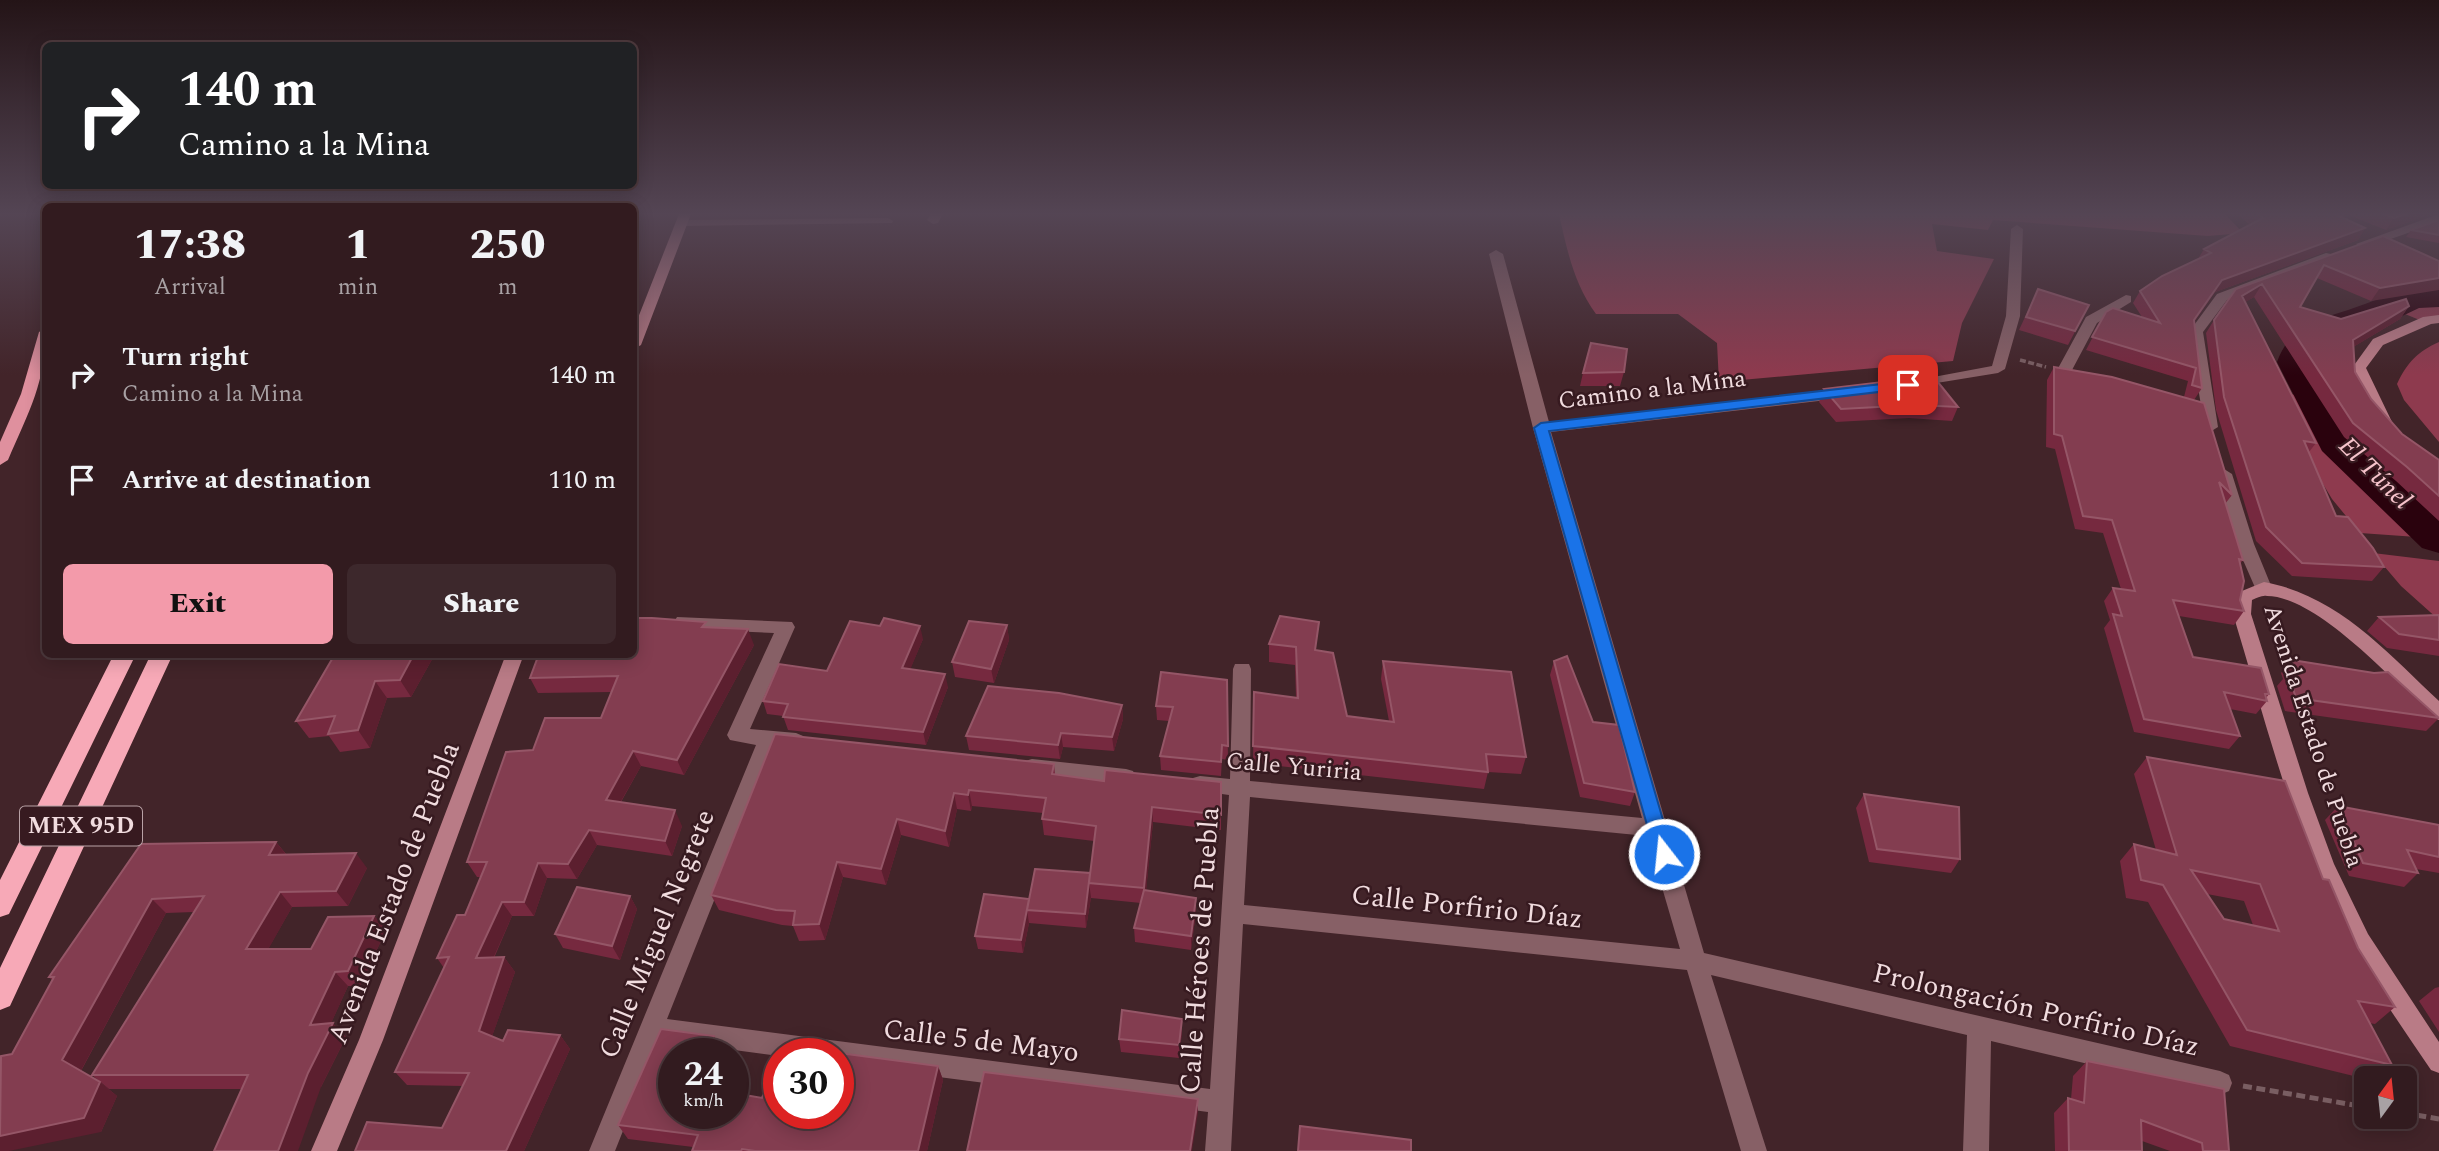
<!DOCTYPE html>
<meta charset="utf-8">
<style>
:root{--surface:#321b1f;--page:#3d282c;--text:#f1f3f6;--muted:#a8a1a4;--line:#4d393d;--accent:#f39aaa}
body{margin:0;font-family:Spectral,serif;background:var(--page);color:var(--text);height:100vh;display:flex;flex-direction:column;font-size:26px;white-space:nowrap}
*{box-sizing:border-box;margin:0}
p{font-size:23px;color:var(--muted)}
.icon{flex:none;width:38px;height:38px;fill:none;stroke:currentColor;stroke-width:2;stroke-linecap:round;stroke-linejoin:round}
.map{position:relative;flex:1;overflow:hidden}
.details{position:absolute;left:42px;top:203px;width:595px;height:455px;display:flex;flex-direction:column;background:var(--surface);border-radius:10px;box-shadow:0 4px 18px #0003,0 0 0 2px var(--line)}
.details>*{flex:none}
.banner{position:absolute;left:42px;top:42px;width:595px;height:147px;border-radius:10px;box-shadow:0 4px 18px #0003,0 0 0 2px var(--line);background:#202124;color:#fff;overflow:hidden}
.needle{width:46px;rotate:15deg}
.controls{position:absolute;left:2354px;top:1066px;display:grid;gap:14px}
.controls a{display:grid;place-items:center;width:63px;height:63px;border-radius:10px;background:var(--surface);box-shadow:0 4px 18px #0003,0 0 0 2px var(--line);font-size:35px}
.speed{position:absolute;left:658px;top:1038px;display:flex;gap:14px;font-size:35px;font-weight:700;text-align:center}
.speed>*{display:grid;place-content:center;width:91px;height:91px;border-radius:50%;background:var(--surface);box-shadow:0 4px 18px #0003,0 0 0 2px var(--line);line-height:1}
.speed small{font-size:18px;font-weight:400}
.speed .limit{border:10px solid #d22;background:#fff;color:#111}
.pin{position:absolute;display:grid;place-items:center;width:60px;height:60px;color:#fff;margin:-30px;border-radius:14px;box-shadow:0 4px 10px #0006}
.me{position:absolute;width:77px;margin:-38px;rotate:344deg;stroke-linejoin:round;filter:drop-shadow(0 0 5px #0008)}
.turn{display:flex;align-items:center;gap:24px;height:147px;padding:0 21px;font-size:32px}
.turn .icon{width:91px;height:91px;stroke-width:2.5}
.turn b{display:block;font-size:49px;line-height:60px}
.eta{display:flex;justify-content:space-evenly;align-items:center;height:119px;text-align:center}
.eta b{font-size:42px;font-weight:800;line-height:49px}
.cta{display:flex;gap:14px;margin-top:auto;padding:14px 21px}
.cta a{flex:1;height:80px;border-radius:10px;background:var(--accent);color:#111;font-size:28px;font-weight:800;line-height:80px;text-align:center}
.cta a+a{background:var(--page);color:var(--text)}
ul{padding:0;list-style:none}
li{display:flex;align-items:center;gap:21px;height:105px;padding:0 21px}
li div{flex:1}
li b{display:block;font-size:26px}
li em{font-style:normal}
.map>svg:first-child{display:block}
.forest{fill:#8e3a4e}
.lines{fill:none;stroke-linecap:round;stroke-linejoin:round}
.river{fill:#2a020d;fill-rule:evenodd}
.path-far1{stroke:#795e62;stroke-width:3.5;stroke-dasharray:6 2.5;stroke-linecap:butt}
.path{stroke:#795e62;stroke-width:5;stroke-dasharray:9 4.5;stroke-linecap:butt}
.lane{fill:#876066;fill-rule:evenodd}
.street{fill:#876066;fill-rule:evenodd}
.secondary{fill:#b97b86;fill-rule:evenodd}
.primary{fill:#df909e;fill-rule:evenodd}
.highway{fill:#f7a9b7;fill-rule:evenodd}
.wall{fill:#76293f;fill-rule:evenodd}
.shaded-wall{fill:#5c1f2f}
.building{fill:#833d50;stroke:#955667;stroke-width:2;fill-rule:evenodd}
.route{fill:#1a73e8;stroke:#114b97;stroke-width:2}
.labels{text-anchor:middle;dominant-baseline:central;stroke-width:5;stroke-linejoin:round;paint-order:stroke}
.shield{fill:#371a20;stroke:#b9a2a6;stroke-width:2}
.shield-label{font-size:23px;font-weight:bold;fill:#f1dcdf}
.street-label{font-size:24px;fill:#f1dcdf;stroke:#371a20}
.water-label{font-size:26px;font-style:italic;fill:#f6c3cb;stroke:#371a20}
.near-street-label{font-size:28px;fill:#f1dcdf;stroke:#371a20}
</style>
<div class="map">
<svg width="2439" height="1151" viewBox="0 0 2439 1151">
<rect width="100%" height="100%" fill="#422429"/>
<path class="forest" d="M1559,214H2225L2243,233L2208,236L1993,220L1988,230L1932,224L1937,251L1994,259L1962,323L1953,361L1719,382L1717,343L1678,314H1596C1574,284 1567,250 1559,214Z
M2439,289V316L2422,321L2405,314L2386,327L2351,326L2344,437L2402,485L2439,522V550L2431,538L2360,533L2332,499L2266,389L2305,397L2287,353L2319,325L2401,291Z
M2439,342V442L2404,400L2397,384C2407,363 2418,351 2439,342Z
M2373,553L2439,561V620L2401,586Z"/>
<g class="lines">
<path class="river" d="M2439,283V307L2419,308L2394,320L2338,338L2321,354L2319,362L2356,434L2439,510V553L2422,548L2322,451L2277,362C2291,321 2329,318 2365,304C2395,293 2405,286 2439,283Z"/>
<path class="path-far1" d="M2020,360L2046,367"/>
<path class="path" d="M2243,1086L2366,1107
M2404,1113L2439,1119"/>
<path class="lane" d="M888,218L893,221L892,223L681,226L676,223L681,220Z"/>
<path class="street" d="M931,214H943L938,223L933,224L927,220Z
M2439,214V222L2368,247L2363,248L2356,244Z
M2017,225L2023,229L2020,316L2005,369L1998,373L1912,387L1910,384L1912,381L1992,366L2006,316L2011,229Z
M1496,250L1503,254L1549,422L1844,388L1852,393L1844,398L1551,432L1704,953L2220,1071L2229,1075L2232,1083L2229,1091L2220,1095L1991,1041L1989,1151H1963L1967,1035L1711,975L1767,1151H1741L1687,970L1243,924L1231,1151H1205L1208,1112L838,1064V1054H779V1056L659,1040L615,1151H589L756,745L730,740L727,735L774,633L683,629L677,627L674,622L677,617L792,622L795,627L750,729L796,733L803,736L806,741L803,746L796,749L775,747L667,1019L1210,1089L1229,795L1193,790L1190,784L1193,778L1200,776L1230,779L1233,669L1235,664H1249L1251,669L1250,781L1642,818L1533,428L1489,254ZM1250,797L1647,836L1680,949L1244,905Z
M2326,253L2331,254V260L2227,300L2203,332L2218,427L2210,432L2205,430L2189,332L2217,294Z
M2126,295L2131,296V302L2097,323L2072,370L2086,374V380L2081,381L2058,375L2056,372L2086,317Z
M2224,469L2232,474L2254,544L2272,588L2269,592H2257L2236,544L2216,474Z
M1032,759L1126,769L1133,771L1136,777L1133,783L1126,785L1032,775L1025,773L1022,767L1025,761Z"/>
<path class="secondary" d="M679,214H691L641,345L634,349V328Z
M2439,315V323L2431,324L2383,345L2366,368L2392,422L2389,425H2379L2352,368L2373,339L2423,317Z
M2264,582C2337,595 2387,652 2439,701V720L2432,718C2397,684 2317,596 2267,596C2262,595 2257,598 2252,600L2251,614L2308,793L2334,864L2368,934L2439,1042V1073L2431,1070C2393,1014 2354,959 2327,897C2286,806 2262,709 2233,614L2237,593Z
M506,654H524L383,1040L337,1151H311L359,1040Z"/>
<path class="primary" d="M46,328C46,382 29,411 8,460L0,465V442L21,394L39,332Z"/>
<path class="highway" d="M114,654H136L9,914L0,917V880Z
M151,654H173L10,1006L0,1010V968Z"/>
</g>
<path class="wall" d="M2237,214H2346L2344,218L2365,228L2358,240L2215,292L2194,322L2202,388L2194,400L2232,495L2225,504L2243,560L2240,564V600L2244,611L2234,625L2179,616L2193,657L2269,694L2266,698L2267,701L2256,714L2230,709L2240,736L2229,749L2134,732L2104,628L2110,620L2104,601L2113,588L2121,589L2103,533L2075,529L2055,449L2046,447L2047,380L2054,367L2184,397L2188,381L2086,350L2106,312L2142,317L2133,303L2140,291L2198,259L2204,249L2250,225Z
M2346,214H2430L2386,230Z
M2439,220V243L2406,237L2411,230Z
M2383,236L2439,261L2371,301L2317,278L2300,307L2341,319L2409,306L2400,319L2353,347L2355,372L2371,399L2402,434L2439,460V521L2396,481L2344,437L2254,297L2245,302L2316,443L2309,452L2336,516L2384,567L2372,581L2292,576L2256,541L2216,410L2206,333L2214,320L2236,289Z
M2038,289L2089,305L2068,345L2019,330Z
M1624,372L1620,386H1580L1583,373Z
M1824,389L1958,407L1952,421L1909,418L1836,422L1819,402Z
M2439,615V656L2387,648L2367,631L2379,617Z
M1280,616L1316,650L1347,716L1389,721L1381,679L1383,661L1526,757L1521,774L1488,772L1484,789L1253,763L1254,692L1296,698L1295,665L1269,662V644Z
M1007,625L1009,640L994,683L955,677L952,662Z
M708,627L754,645L684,775L641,766L621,802L682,826L672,856L597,845L577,879L547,878L534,916H512L494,958L504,957L515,972L492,1036L503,1041L560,1035L570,1049L524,1151H355L442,1128L463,1086L407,1085L395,1072L444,968L437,958L465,915L481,877H477L467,862L533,750L601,718L612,692L538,693L530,678Z
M923,639L910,669L948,687L926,745L788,730L783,716L767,714L763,701L827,671Z
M335,654H435L411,697L387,698L370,748L340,752L329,736L309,738L296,721Z
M2292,660L2439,718L2426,731L2285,711L2277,686L2283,679L2281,673Z
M1554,661L1593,722L1635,792L1630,806L1580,797L1550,675Z
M1227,680L1228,760L1222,759L1221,776L1161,770L1160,756L1169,721L1157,720L1156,706Z
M1122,705L1123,719L1114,751L1063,747L1060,759L969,750L966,736Z
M775,734L1054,764L1055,774L1104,781L1221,782V830L1153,822L1146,890L1196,911L1191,950L1135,942L1134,928L1141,903L1091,898V897L1086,928L1029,923L1023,953L978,949L975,936L1029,899L1090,873L1094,841L1044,835L1042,819L1043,813L972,806L971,811L957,809L949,847L901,835L886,885L843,877L825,940L799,941L793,926L782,925L719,910L711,895Z
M2147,757L2323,879L2358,948L2395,1007L2375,1024L2369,1023L2392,1065L2376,1078H2366V1079L2230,1046L2148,902L2126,898L2120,861L2134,844L2156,850L2134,774ZM2207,894L2244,901L2253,925L2224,919Z
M1864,794L1960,859L1951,873L1869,862L1856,808Z
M2338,806L2439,825V873L2416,869L2418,873L2404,887L2349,876L2325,820Z
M276,842L286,854L367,868L348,906L292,907L268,949H311L374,916L386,930L360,986H348L331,1023L346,1037L321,1087L242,1089H109L92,1075L194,912L166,913L81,1071L100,1082L117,1096L101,1132L12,1054L52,980L49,977L141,844Z
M630,896L637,909L620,960L563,948L555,934Z
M2439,987V1032L2419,1001L2435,988Z
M1182,1032L1179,1058L1121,1052L1119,1039Z
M722,1051L674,1113L762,1098L832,1052L938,1066L943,1080L927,1151H692L693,1147L628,1139L618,1125Z
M2087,1061L2229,1151H2170L2142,1141V1151H2055L2054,1113L2068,1098L2071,1099L2073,1076Z"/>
<path class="shaded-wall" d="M2406,214H2430L2386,230L2394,218Z
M2365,228L2358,240L2215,292L2186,332L2194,320L2222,280Z
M2439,278V290L2371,301L2380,288Z
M2262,284L2254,297L2234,309L2242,296Z
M2409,306L2400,319L2343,353L2353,340Z
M1007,625L1009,640L994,683L991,669Z
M920,626L923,639L905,682L902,668Z
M748,629L754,645L684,775L677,760Z
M414,654H435L411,697L400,680Z
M945,674L948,687L926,745L923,732Z
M375,681L387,698L370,748L358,730Z
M1122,705L1123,719L1114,751L1112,737Z
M1061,733L1063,747L1060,759L1058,745Z
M633,751L641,766L613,815L606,800Z
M969,790L972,806L971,811L968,795Z
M954,793L957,809L949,847L945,831Z
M1152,807L1153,822L1145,903L1144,888Z
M675,810L682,826L672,856L665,841Z
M897,819L901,835L886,885L881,869Z
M589,830L597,845L577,879L568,864Z
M276,842L288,857L269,855Z
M356,853L367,868L348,906L336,891Z
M837,862L843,877L825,940L819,924Z
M538,863L547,878L534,916L524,902Z
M1089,883L1091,897L1086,928L1085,914Z
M280,892L292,907L260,964L246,949Z
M630,896L637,909L620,960L612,946Z
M1196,898V911L1191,950V936Z
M152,899L166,913L79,1074L62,1060Z
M502,902L512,916L487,972L476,958Z
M1027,910L1029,923L1023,953L1021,940Z
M374,916L386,930L360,986L348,971Z
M504,957L515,972L489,1045L479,1031Z
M335,972L348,986L324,1039L310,1025Z
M1182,1019V1032L1179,1058V1045Z
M333,1023L346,1037L321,1087L298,1151H278L308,1073Z
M560,1035L570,1049L524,1151H506Z
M714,1036L722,1051L721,1054H707Z
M938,1066L943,1080L927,1151H918Z
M100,1082L117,1096L101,1132L9,1151H0V1136Z
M1198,1099V1113L1192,1151H1190Z"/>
<path class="building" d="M2258,214H2337V215L2365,228L2222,280L2194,320L2202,388L2192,385L2196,368L2092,337L2106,312L2113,308L2160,323L2140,291L2162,276L2211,253L2204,249L2263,218Z
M2383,214H2406L2394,218Z
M2439,220V235L2411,230Z
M2383,236L2439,261V278L2380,288L2324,265L2300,307L2341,319L2406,299L2409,306L2353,340L2355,372L2371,399L2402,434L2439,460V496L2407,467L2353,423L2262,284L2242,296L2316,443L2304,441L2336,516L2348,517L2373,548L2384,567L2302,563L2266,527L2224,397L2214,320L2236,289Z
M2038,289L2089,305L2075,331L2026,317Z
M1591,343L1627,349L1624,372L1583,373Z
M2054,367L2112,377L2204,403L2232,495L2219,482L2243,560L2239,559L2244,581L2240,600L2244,611L2173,600L2193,657L2261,668L2269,694H2265L2267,701L2224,692L2240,736L2144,719L2113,614L2122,616L2113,588L2135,591L2112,520L2083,516L2062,436L2054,434Z
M1933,376L1958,407L1915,405L1841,409L1824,389Z
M2439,615V640L2399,634L2379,617Z
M1280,616L1319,622L1315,650L1333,653L1347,716L1394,722L1383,661L1511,672L1526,757L1486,754L1488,772L1253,746L1254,692L1298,698L1296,647L1269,644Z
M634,618H652L706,622L702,627L748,629L677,760L633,751L606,800L675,810L665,841L589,830L568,864L538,863L524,902H502L476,958L504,957L479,1031L503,1041L508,1030L560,1035L506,1151H355L367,1122L442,1128L469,1073L395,1072L449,957L437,958L457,915H465L487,862H467L506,752L533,750L545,718H601L618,676L530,678L539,654H634Z
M884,618L920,626L902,668L945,674L923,732L783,717L788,704L763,701L779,664L827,671L850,621L880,626Z
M969,621L1007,625L991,669L952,662Z
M335,654H414L400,680L375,681L358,730L328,734L335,716L296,721Z
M1567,656L1593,722L1619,725L1635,792L1584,783L1554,661Z
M2292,660L2374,673L2388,672L2439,718L2296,698L2288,673L2296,674Z
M1161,672L1227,680L1228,746L1222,745L1221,762L1160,756L1173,707L1156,706Z
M988,686L1059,693L1122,705L1112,737L1061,733L1058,745L966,736Z
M775,734L1054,764L1052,774L1104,781L1105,770L1221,782V815L1152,807L1144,888L1089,883L1096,826L1042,819L1046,798L969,790L968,795L954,793L945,831L897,819L881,869L837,862L819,924L793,925L795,911L776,910L711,895Z
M2147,757L2285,781L2323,879L2329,880L2358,948L2395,1007L2358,1001L2392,1065L2247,1030L2163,885L2141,880L2134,844L2177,855ZM2191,870L2260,884L2279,931L2224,919Z
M1864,794L1959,807L1960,859L1877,849Z
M2338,806L2439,825V857L2407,850L2418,873L2363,863Z
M276,842L269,855L356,853L336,891L280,892L246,949H311L328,917L374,916L348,971L335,972L310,1025L333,1023L308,1073L278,1151H214L248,1075H92L204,896L152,899L62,1060L100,1082L84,1118L0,1136L1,1056L12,1054L54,977H49L141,844Z
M1035,869L1090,873L1085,914L1027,910Z
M577,887L630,896L612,946L555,934Z
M1144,890L1196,898L1191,936L1134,928Z
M984,894L1029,899L1021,940L975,936Z
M1122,1010L1182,1019L1179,1045L1119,1039Z
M661,1029L714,1036L707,1054H674V1113H733V1093L762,1098L779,1056V1113H838V1054H780L784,1042L829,1046L832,1052L938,1066L918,1151H755L742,1149L741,1151H692L698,1135L618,1125Z
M2087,1061L2224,1089L2229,1151H2203L2202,1143L2141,1120L2142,1151H2069L2068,1098L2084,1103Z
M984,1072L1198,1099L1190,1151H967Z
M1300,1126L1411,1140V1151H1298Z"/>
<linearGradient id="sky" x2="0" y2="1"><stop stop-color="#241417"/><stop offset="0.57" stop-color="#544554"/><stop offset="1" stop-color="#544554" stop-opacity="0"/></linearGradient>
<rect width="2439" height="375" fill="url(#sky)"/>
<path class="route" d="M1908,381L1912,382V388L1549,431L1673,854L1670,860H1657L1534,428L1541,423Z"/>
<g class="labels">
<rect class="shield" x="20" y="806.5" width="122" height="39" rx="5"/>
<g class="shield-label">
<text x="81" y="826">MEX 95D</text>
</g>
<g class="street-label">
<text transform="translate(1652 390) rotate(-7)">Camino a la Mina</text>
<text transform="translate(2313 736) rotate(72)">Avenida Estado de Puebla</text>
<text transform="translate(1294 767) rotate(5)">Calle Yuriria</text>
</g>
<g class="water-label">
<text transform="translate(2375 473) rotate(45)">El Túnel</text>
</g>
<g class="near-street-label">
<text transform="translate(394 893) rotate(-69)">Avenida Estado de Puebla</text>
<text transform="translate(1467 907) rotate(6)">Calle Porfirio Díaz</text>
<text transform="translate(657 934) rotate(-68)">Calle Miguel Negrete</text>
<text transform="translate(1200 950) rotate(-86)">Calle Héroes de Puebla</text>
<text transform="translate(2036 1010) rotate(13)">Prolongación Porfirio Díaz</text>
<text transform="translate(981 1041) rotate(7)">Calle 5 de Mayo</text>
</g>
</g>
</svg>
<div class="controls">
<a><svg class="needle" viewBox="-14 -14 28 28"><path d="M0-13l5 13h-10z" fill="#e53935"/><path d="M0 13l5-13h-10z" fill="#a8a1a4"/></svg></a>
</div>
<div class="speed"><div>24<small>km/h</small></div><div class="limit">30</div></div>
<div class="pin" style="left:1908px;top:385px;background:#d93025"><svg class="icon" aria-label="arrive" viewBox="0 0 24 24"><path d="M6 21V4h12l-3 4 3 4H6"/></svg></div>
<svg class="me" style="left:1664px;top:854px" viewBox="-20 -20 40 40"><circle r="17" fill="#1a73e8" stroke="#fff" stroke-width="3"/><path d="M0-11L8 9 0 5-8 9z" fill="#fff"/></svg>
<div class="banner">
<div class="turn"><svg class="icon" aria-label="right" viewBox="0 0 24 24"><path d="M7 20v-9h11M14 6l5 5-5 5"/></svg><div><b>140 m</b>Camino a la Mina</div></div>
</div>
<section class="details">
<div class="eta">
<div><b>17:38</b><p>Arrival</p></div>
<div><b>1</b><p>min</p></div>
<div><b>250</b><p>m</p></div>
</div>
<ul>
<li><svg class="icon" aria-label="right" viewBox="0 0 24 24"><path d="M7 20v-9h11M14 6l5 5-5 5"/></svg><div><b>Turn right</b><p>Camino a la Mina</p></div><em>140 m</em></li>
<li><svg class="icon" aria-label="arrive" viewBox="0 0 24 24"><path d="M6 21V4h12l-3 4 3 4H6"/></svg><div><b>Arrive at destination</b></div><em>110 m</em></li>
</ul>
<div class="cta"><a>Exit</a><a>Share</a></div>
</section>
</div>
